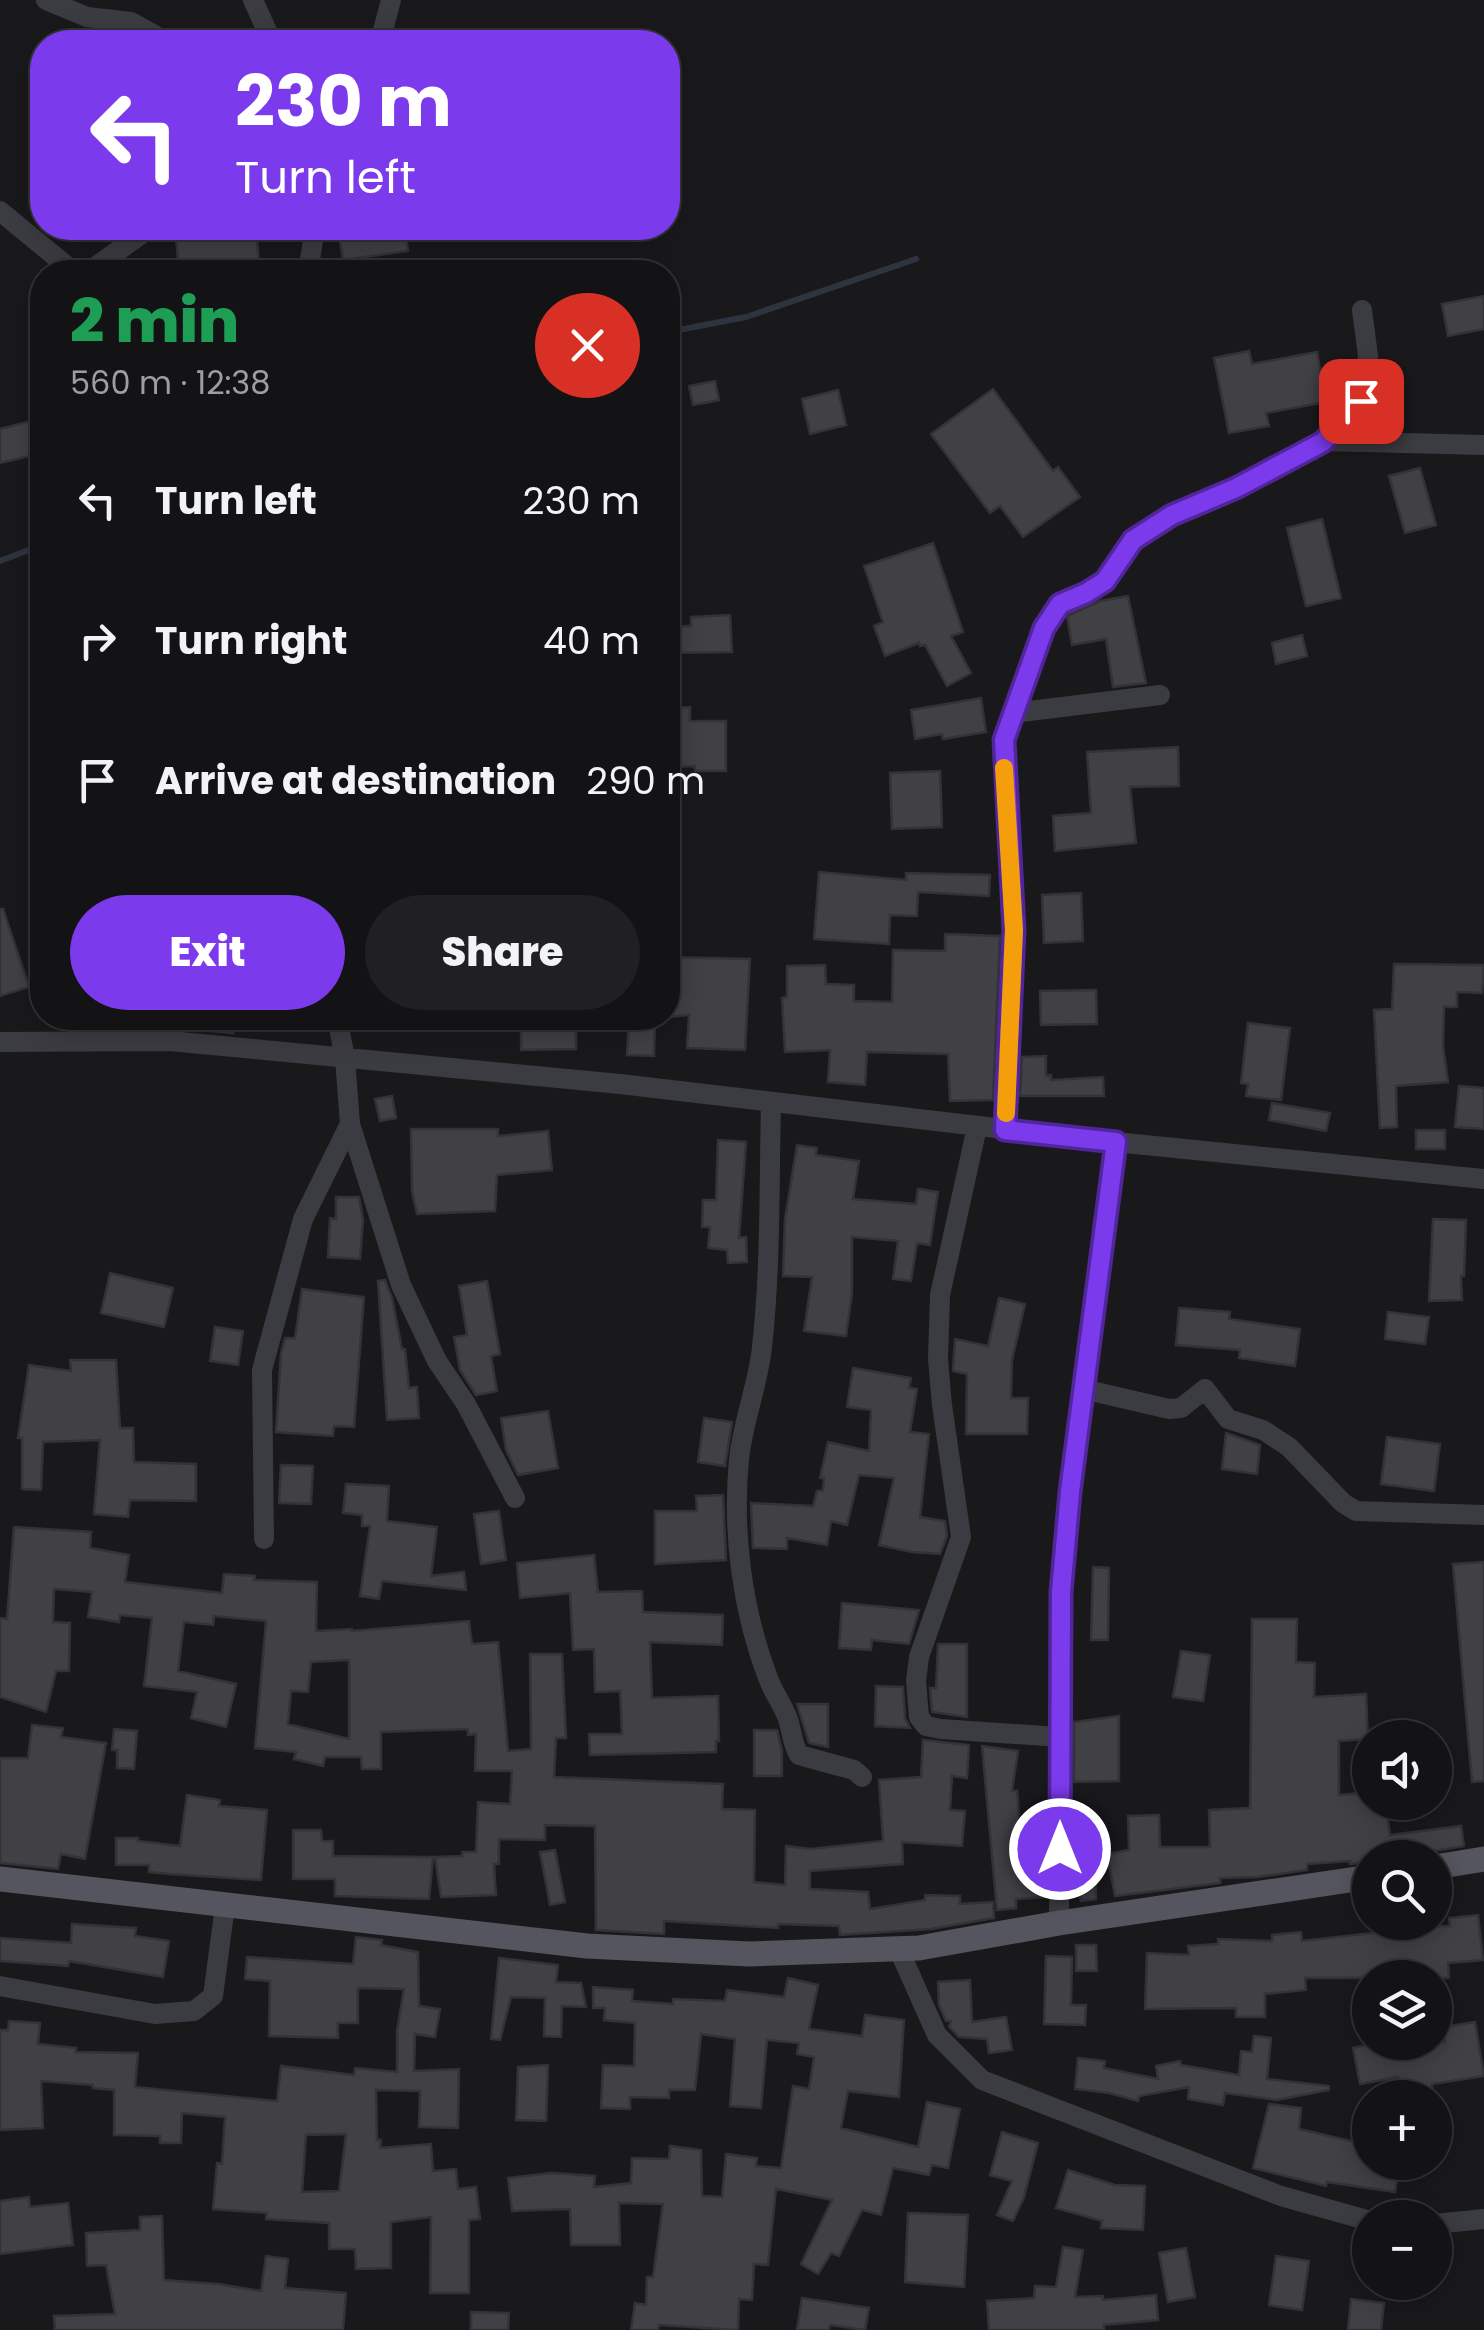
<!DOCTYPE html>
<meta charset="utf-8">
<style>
:root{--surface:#131214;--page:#202022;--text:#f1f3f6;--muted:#9d9ea0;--line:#323234;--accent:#7c3aed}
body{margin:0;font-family:Poppins,sans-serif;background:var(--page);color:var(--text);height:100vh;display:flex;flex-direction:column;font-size:38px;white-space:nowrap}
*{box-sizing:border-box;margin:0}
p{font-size:32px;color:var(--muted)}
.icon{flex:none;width:55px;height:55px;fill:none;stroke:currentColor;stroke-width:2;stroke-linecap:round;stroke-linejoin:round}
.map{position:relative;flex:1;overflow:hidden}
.drawer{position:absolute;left:30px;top:260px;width:650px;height:770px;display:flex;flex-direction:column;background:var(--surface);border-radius:40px;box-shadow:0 5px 25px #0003,0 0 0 2px var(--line)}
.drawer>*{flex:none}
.guide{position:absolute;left:30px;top:30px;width:650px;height:210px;border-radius:40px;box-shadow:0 5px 25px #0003,0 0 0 2px var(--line);background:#7c3aed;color:#fff;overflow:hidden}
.tools{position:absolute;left:1352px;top:1720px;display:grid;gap:20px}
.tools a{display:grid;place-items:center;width:100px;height:100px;border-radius:50%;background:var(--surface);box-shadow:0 5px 25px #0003,0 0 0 2px var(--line);font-size:50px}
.pin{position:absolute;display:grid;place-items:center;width:85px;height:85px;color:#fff;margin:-42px;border-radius:20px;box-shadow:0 5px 15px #0006}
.me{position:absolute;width:110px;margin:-55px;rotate:0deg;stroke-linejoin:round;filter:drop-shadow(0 0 8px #0008)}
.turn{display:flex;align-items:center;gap:35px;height:210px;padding:0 40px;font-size:45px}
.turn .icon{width:130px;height:130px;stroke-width:2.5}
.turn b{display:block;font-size:70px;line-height:85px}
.round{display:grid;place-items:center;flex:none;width:105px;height:105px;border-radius:52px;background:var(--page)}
.overview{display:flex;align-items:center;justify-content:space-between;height:170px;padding:0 40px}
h1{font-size:60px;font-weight:800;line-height:75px;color:#1e9e55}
.cta{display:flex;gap:20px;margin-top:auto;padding:20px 40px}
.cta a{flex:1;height:115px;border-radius:60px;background:var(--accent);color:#fff;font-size:40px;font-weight:800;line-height:115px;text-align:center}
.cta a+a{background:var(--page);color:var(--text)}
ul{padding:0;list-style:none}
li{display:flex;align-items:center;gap:30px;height:140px;padding:0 40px}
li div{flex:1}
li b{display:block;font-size:38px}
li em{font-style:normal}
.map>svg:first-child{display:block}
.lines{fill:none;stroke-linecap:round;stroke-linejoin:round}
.stream{stroke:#2e343f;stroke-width:6}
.building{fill:#404045;stroke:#333237;stroke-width:2.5;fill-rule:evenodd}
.minor{stroke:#3b3b42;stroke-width:20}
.major{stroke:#55555f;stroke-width:25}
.route-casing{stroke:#51269a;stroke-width:25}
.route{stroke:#7c3aed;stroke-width:18}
.slow{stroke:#f59e0b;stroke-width:18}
</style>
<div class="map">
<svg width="1484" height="2330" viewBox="0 0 1484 2330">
<rect width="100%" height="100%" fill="#19181b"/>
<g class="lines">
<path class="stream" d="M668,332L746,317L916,259
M0,561L42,545"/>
</g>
<path class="building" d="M338,228H405L408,251L343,260Z
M256,231L260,272H179L176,238Z
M1484,296V329L1448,336L1442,304Z
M1249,351L1252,364L1317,352L1326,402L1266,413L1269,426L1229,433L1214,358Z
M715,381L719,400L693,405L689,386Z
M993,389L1053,471L1058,467L1080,497L1023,537L1000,506L990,513L931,434Z
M838,390L846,425L810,434L802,399Z
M42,418V453L0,463V429Z
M1420,468L1436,525L1405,533L1389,476Z
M1322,519L1341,598L1306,606L1287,528Z
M933,543L963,632L951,636L971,673L947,686L925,645L920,646L919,643L885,656L874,626L883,622L864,566Z
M1128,596L1146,683L1113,687L1106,639L1072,645L1067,616L1100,601Z
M730,615L732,652L668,653V626H691V617Z
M1302,635L1307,656L1276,664L1272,643Z
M981,698L986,732L943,739L942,734L915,739L911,710Z
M690,707V721H726V771H695V766L672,767L670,708Z
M1178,747L1179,786L1130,787L1136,843L1055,851L1053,816L1091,813L1087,752Z
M940,771L942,827L892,829L890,773Z
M819,872L906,880V873L990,875L989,896L918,892L917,916L890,915L889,944L814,939Z
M1081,893L1083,941L1044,943L1042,895Z
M0,909H3L29,987L0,996Z
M945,934L1000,936L993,1100L950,1101L948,1054L867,1052L865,1085L828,1082L830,1050L785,1052L782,998L787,997V966L825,965L826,984L854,985V1001L892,1002L893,950L945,951Z
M668,957L750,959L745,1050L687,1048L689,1015L668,1017Z
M1394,964L1484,965L1483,982L1482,993L1457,992V1007H1444L1443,1046L1448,1082L1396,1086L1397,1127L1380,1128L1374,1010L1392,1009Z
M1096,990L1097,1024L1041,1025L1040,991Z
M188,1018H233V1033L188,1029Z
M521,1018H576V1049L521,1050Z
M629,1018H655L654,1056L627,1055Z
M1248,1023L1290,1028L1281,1100L1246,1096L1248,1084L1241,1083Z
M1046,1056V1076L1051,1075V1080L1103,1077L1104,1096H1020L1022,1057Z
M1459,1086L1484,1088V1129L1455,1127Z
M392,1096L396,1118L380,1121L375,1099Z
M1272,1103L1330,1113L1326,1131L1269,1120Z
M411,1129H498V1136L548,1131L552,1170L497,1175L495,1211L417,1214L412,1191Z
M1416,1130H1445V1149H1416Z
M718,1140L746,1142L739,1238L746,1237L747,1262L728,1263L727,1250L708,1248L710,1227H702L703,1200H716Z
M797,1145L817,1148L816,1155L859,1161L853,1199L916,1204L918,1189L938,1192L930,1245L917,1243L911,1281L893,1279L898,1241L852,1237V1293L846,1336L804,1331L812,1277L783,1276L785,1219Z
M336,1197H359L363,1220L360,1259L328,1257L330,1218L336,1219Z
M1433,1219L1466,1220L1464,1276H1461L1462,1300L1429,1301Z
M110,1273L173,1288L164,1327L101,1313Z
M385,1280L392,1298L402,1349H405L409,1388L417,1387L419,1418L387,1420L378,1281Z
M487,1281L500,1354L491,1356L497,1391L476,1395L460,1370L454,1337L467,1335L459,1286Z
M302,1289L364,1297L354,1427L334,1426L333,1436L276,1432L281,1353L285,1338H295Z
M999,1298L1025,1304L1012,1360L1011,1398H1028L1027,1434H966L967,1374L953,1371L955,1339L988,1346Z
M1179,1308L1230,1312L1229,1319L1300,1329L1295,1366L1239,1358L1240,1350L1176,1345Z
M1388,1312L1429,1317L1425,1344L1385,1339Z
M215,1327L243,1331L238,1365L210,1361Z
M70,1360H116L120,1428H133L134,1462L196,1464V1501L130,1500L128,1517L94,1514L100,1440L43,1442L41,1490L22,1489V1438H18L29,1365L71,1371Z
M853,1368L911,1378L909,1388L917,1389L910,1432L929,1434L920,1517L945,1521L947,1536L940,1554L912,1552L879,1545L894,1478L859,1475L847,1525L831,1521L827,1545L787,1538V1549L753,1548L751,1503L813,1506L817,1491L823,1490L824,1478H820L828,1442L869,1451L871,1410L847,1407Z
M548,1411L558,1468L518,1475L506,1450L501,1418Z
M704,1418L732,1422L725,1466L698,1462Z
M1226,1433L1260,1445L1257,1474L1222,1469Z
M1387,1437L1440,1444L1434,1491L1381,1484Z
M281,1465L313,1466L311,1504L279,1503Z
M346,1484L389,1486L387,1521L437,1527L431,1576L464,1572L466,1590L382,1581L379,1599L360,1596L370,1526H362V1515L343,1513Z
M723,1495L726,1560L655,1564V1511H697L696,1496Z
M499,1511L506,1560L481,1564L474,1514Z
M14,1527L91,1532L90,1548L129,1555L125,1582L222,1593L224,1574L255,1576L254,1580L317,1582L316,1631L352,1629V1631L469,1621L472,1644L498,1642L508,1751L531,1749L530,1654H562L566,1738H556L554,1777L723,1784L722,1809L755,1810L754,1882L785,1885L786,1846L811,1849L883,1841L879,1780L921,1777L923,1740L969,1745L967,1778L952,1776L950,1810L965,1811L962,1846L902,1842L903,1864L810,1871V1889L868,1892L870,1909L925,1900V1895L960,1896V1904L993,1902L994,1918L931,1929L840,1935L839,1926L778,1924V1928L664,1921V1934L596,1930L595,1826L545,1825V1840L499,1839V1864H494L496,1895L441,1897L435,1857L462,1856V1852H476L478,1802L510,1804L512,1771H475L476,1734L468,1735V1729L381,1732V1769H362L361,1757H325L323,1766L294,1759L296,1752L255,1748L266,1621L214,1616L213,1625L184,1622L178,1671L236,1684L226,1727L191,1718L197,1692L144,1686L152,1618L120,1615L119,1622L88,1617L92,1592L54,1589L53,1622L70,1623L69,1671H56L46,1712L0,1697V1618L7,1619ZM349,1660V1739L288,1724L291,1691L308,1692L311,1662Z
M594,1555L598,1592L642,1591L643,1612L723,1615L722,1645L650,1642L652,1698L718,1696L719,1741H716V1752L590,1755L589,1734H622L620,1691L595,1692L594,1649L573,1650L570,1593L520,1598L517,1563Z
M1484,1562V1781L1472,1782L1453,1564Z
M1093,1567L1109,1568L1108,1640H1091Z
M842,1603L919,1610L909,1644L872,1640L871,1650L839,1648Z
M1252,1619H1297L1296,1662L1315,1663L1314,1697L1366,1694L1368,1739L1339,1741V1795L1370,1792V1802H1385L1390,1835L1461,1826L1464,1846L1392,1858H1370V1861L1350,1864V1861L1307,1864V1870L1257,1877L1220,1878V1883L1115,1896L1107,1854L1129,1850L1128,1816L1159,1815L1160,1847H1210L1209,1810L1250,1808Z
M938,1644H967V1717L932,1712L930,1688H936Z
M1181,1651L1210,1655L1203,1701L1173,1697Z
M876,1686L903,1687L905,1718L910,1728L875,1726Z
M797,1704H828V1747L809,1743Z
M1119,1716V1781L1074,1782V1722Z
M32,1725L63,1728L61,1737L106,1743L85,1859L61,1854L58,1869L0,1863V1758H28Z
M114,1729L137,1731L134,1769L117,1768V1750H112Z
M754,1730H777L782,1751V1776H754Z
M982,1746L1018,1751L1012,1791H1017L1022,1851L1046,1850L1045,1897L1016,1899V1908L997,1910Z
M187,1795L220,1800L219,1806L267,1810L261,1880L170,1874L149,1872V1865H116V1838H138V1841L180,1846Z
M293,1830H321L322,1841H333V1856L433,1857L429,1899L335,1896V1879H293Z
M1092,1844L1095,1856L1096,1899L1081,1901L1080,1895H1073V1847Z
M555,1850L565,1902L550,1905L540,1852Z
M1478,1915L1483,1960L1448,1963L1449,1978H1305L1306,1990L1265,1994V2017H1236V2008L1145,2009L1147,1953L1189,1955L1188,1946L1218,1944V1939L1272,1941V1935L1301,1932L1302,1941L1373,1933L1372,1927L1450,1926L1449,1918Z
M72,1924L136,1928L135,1936L169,1941L163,1977L69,1961L68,1966L0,1961V1938L71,1943Z
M356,1937L382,1940L381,1945L418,1952L419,2006L440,2009L435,2037L415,2034L414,2071L459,2069L458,2128L419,2127L420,2091L376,2090L377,2140H381L380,2148L431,2144L433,2171L456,2169L458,2189L476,2187L480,2219L469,2220V2293H430L431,2217L391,2222V2268L356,2269L355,2249H329V2223L266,2219L267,2213L213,2209L217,2163L222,2164L225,2117L182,2113L181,2143H160V2136L114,2135V2090L93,2088V2085L41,2081L43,2128L0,2130V2030H8L9,2021L40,2023L38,2044L76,2048V2052L138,2053L135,2087L277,2101L281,2066L354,2075L355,2068L397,2072V2031L404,1989L358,1988V2023H338V2038L269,2036L270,1981L245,1979L247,1957L353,1964ZM346,2134L339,2191L302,2192L306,2135Z
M1076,1945H1096L1097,1971H1076Z
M1046,1956L1072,1957L1071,2005H1086L1085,2025L1044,2024Z
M499,1958L558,1965L556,1982L581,1983L586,2007L562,2006L561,2037L544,2036L545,1998L511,1997L500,2040L491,2039Z
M788,1978L818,1985L809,2029L862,2036L865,2015L904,2020L899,2097L848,2091L841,2128L918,2147L927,2102L960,2109L948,2168L932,2165L929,2175L893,2168L881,2215L862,2210L839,2256L831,2253L818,2274L801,2264L832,2200L776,2189L768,2265L754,2264L752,2300L739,2299L738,2330L659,2325L658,2330H631L635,2303L646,2305L647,2277H653L663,2204L619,2203L620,2245H571L570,2209L512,2211L508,2178L551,2173L595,2176L594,2187L631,2183L632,2158L669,2159L670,2146L701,2150L702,2196L722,2197L726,2154L757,2158L756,2166L781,2168L793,2086L809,2089L814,2057L797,2054L799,2043L767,2040L761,2108L730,2106L735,2039L701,2034L695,2090H669V2098L630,2097V2109L601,2108L603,2065L634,2066L635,2023L604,2020L605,2008H593V1987L633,1990L632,2001L673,2004V1999L725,2001L727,1990L784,1997Z
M970,1980L972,2022L1006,2017L1012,2050L989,2053L987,2039L959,2037L949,2027L951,2021H946L939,2005L938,1982Z
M1475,2022L1484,2076L1432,2084V2098H1399L1398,2077L1360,2084L1353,2048L1381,2042H1445L1443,2027Z
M1254,2036L1271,2038L1267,2079L1329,2086V2090L1277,2100L1225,2093L1223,2105L1188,2099L1189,2087L1139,2096L1138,2101L1109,2093L1075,2089L1078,2058L1105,2061L1104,2068L1158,2079L1156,2066L1180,2061L1181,2065L1239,2075L1241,2051L1252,2052Z
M548,2065L546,2121L516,2120L518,2067Z
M1269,2104L1301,2108L1299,2129L1355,2142L1361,2105L1370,2106V2162H1400L1395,2192L1327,2182L1326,2186L1253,2168Z
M1002,2132L1038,2143L1024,2197L1013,2221L997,2215L1012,2181L990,2175Z
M1068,2170L1115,2185L1145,2186L1143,2230L1101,2228L1102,2221L1056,2208Z
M29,2197L30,2207L68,2203L73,2245L0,2254V2201Z
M908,2213L968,2215L964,2287L905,2282Z
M162,2216L164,2280L218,2284L261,2291L266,2256L288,2259L285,2288L346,2293L343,2330H55L54,2316L115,2314L106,2265L87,2266L86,2233L140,2230V2217Z
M1063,2247L1083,2250L1075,2297L1103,2296V2300L1156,2295L1158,2320L1104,2325V2330H989L987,2301L1034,2298L1035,2286L1056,2287Z
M1186,2248L1195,2297L1168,2302L1159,2253Z
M1276,2256L1309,2261L1302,2310L1269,2305Z
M802,2298L869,2308L865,2330L830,2325L829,2330H797Z
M1351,2299L1384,2303L1381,2330H1348Z
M471,2312L509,2313L508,2330H471Z"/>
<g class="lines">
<path class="minor" d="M46,0L87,17L131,22L167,42
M253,0L272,42
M380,42L391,0
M0,211L74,272
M88,272L150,228
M308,272L315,228
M1323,441L1361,401L1368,356L1362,310
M1013,713L1160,695
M337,1018L345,1058L350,1124L401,1285L437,1361L466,1404L515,1498
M0,1042L170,1041L620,1084L1115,1142L1484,1179
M771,1102C769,1183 771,1266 762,1347C758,1385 743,1421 739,1459C732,1532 742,1610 768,1678C773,1692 783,1705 788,1719C792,1732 792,1743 799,1755L854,1770L862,1777
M977,1127L940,1295L938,1359L942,1405L961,1537L919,1657L916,1681L919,1717L926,1726L941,1729L1060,1737
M1005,1130L1014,929L1003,740L1043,628L1059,603L1086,593L1105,581L1133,540L1171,515L1236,488L1323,441L1484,445
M1083,1389L1169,1409L1181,1408L1205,1389L1228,1419L1263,1430L1289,1447L1343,1503L1356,1511L1484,1515
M264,1539L262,1370L303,1219L350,1124
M1059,1923L1061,1592L1069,1492L1115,1142
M899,1950L937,2035L982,2080L1281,2196L1370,2221
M0,1986L155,2014L194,2011L213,1996L225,1906
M1435,2224L1484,2219"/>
<path class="major" d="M1435,1867L1484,1859
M0,1879L587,1946L749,1954L919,1948L1059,1923L1370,1877"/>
</g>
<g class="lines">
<g class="route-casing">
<path id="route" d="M1060,1849L1061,1592L1070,1492L1116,1142L1005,1130L1014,930L1004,740L1044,628L1060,604L1086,593L1105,581L1133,540L1172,515L1236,488L1323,442L1361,401"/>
</g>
<use href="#route" class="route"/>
<path class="slow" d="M1004,768L1014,930L1006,1113"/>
</g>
</svg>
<div class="tools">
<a><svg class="icon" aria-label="sound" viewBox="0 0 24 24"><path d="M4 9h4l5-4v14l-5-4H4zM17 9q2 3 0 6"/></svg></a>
<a><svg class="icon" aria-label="search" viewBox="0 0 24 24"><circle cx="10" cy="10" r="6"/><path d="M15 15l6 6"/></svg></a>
<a><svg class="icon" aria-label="layers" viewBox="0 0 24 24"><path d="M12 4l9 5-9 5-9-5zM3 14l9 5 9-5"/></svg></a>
<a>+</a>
<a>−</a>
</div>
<div class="pin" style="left:1361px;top:401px;background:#d93025"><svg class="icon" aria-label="arrive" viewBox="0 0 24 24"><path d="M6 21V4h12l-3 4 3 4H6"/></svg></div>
<svg class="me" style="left:1060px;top:1849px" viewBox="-20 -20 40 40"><circle r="17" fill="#7c3aed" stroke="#fff" stroke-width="3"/><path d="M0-11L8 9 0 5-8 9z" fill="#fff"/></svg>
<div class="guide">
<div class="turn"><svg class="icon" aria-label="left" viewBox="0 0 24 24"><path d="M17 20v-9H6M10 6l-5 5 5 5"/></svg><div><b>230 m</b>Turn left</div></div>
</div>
<section class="drawer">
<div class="overview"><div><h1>2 min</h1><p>560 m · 12:38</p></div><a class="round" style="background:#d93025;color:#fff"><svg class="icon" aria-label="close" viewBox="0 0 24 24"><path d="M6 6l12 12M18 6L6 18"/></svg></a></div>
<ul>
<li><svg class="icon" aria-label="left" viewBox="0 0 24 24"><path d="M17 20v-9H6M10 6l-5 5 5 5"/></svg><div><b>Turn left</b></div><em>230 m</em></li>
<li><svg class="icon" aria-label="right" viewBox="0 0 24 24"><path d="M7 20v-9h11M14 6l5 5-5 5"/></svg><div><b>Turn right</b></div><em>40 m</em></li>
<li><svg class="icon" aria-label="arrive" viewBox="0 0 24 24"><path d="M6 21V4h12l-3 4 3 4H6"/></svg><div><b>Arrive at destination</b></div><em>290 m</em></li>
</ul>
<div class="cta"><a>Exit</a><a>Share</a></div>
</section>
</div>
